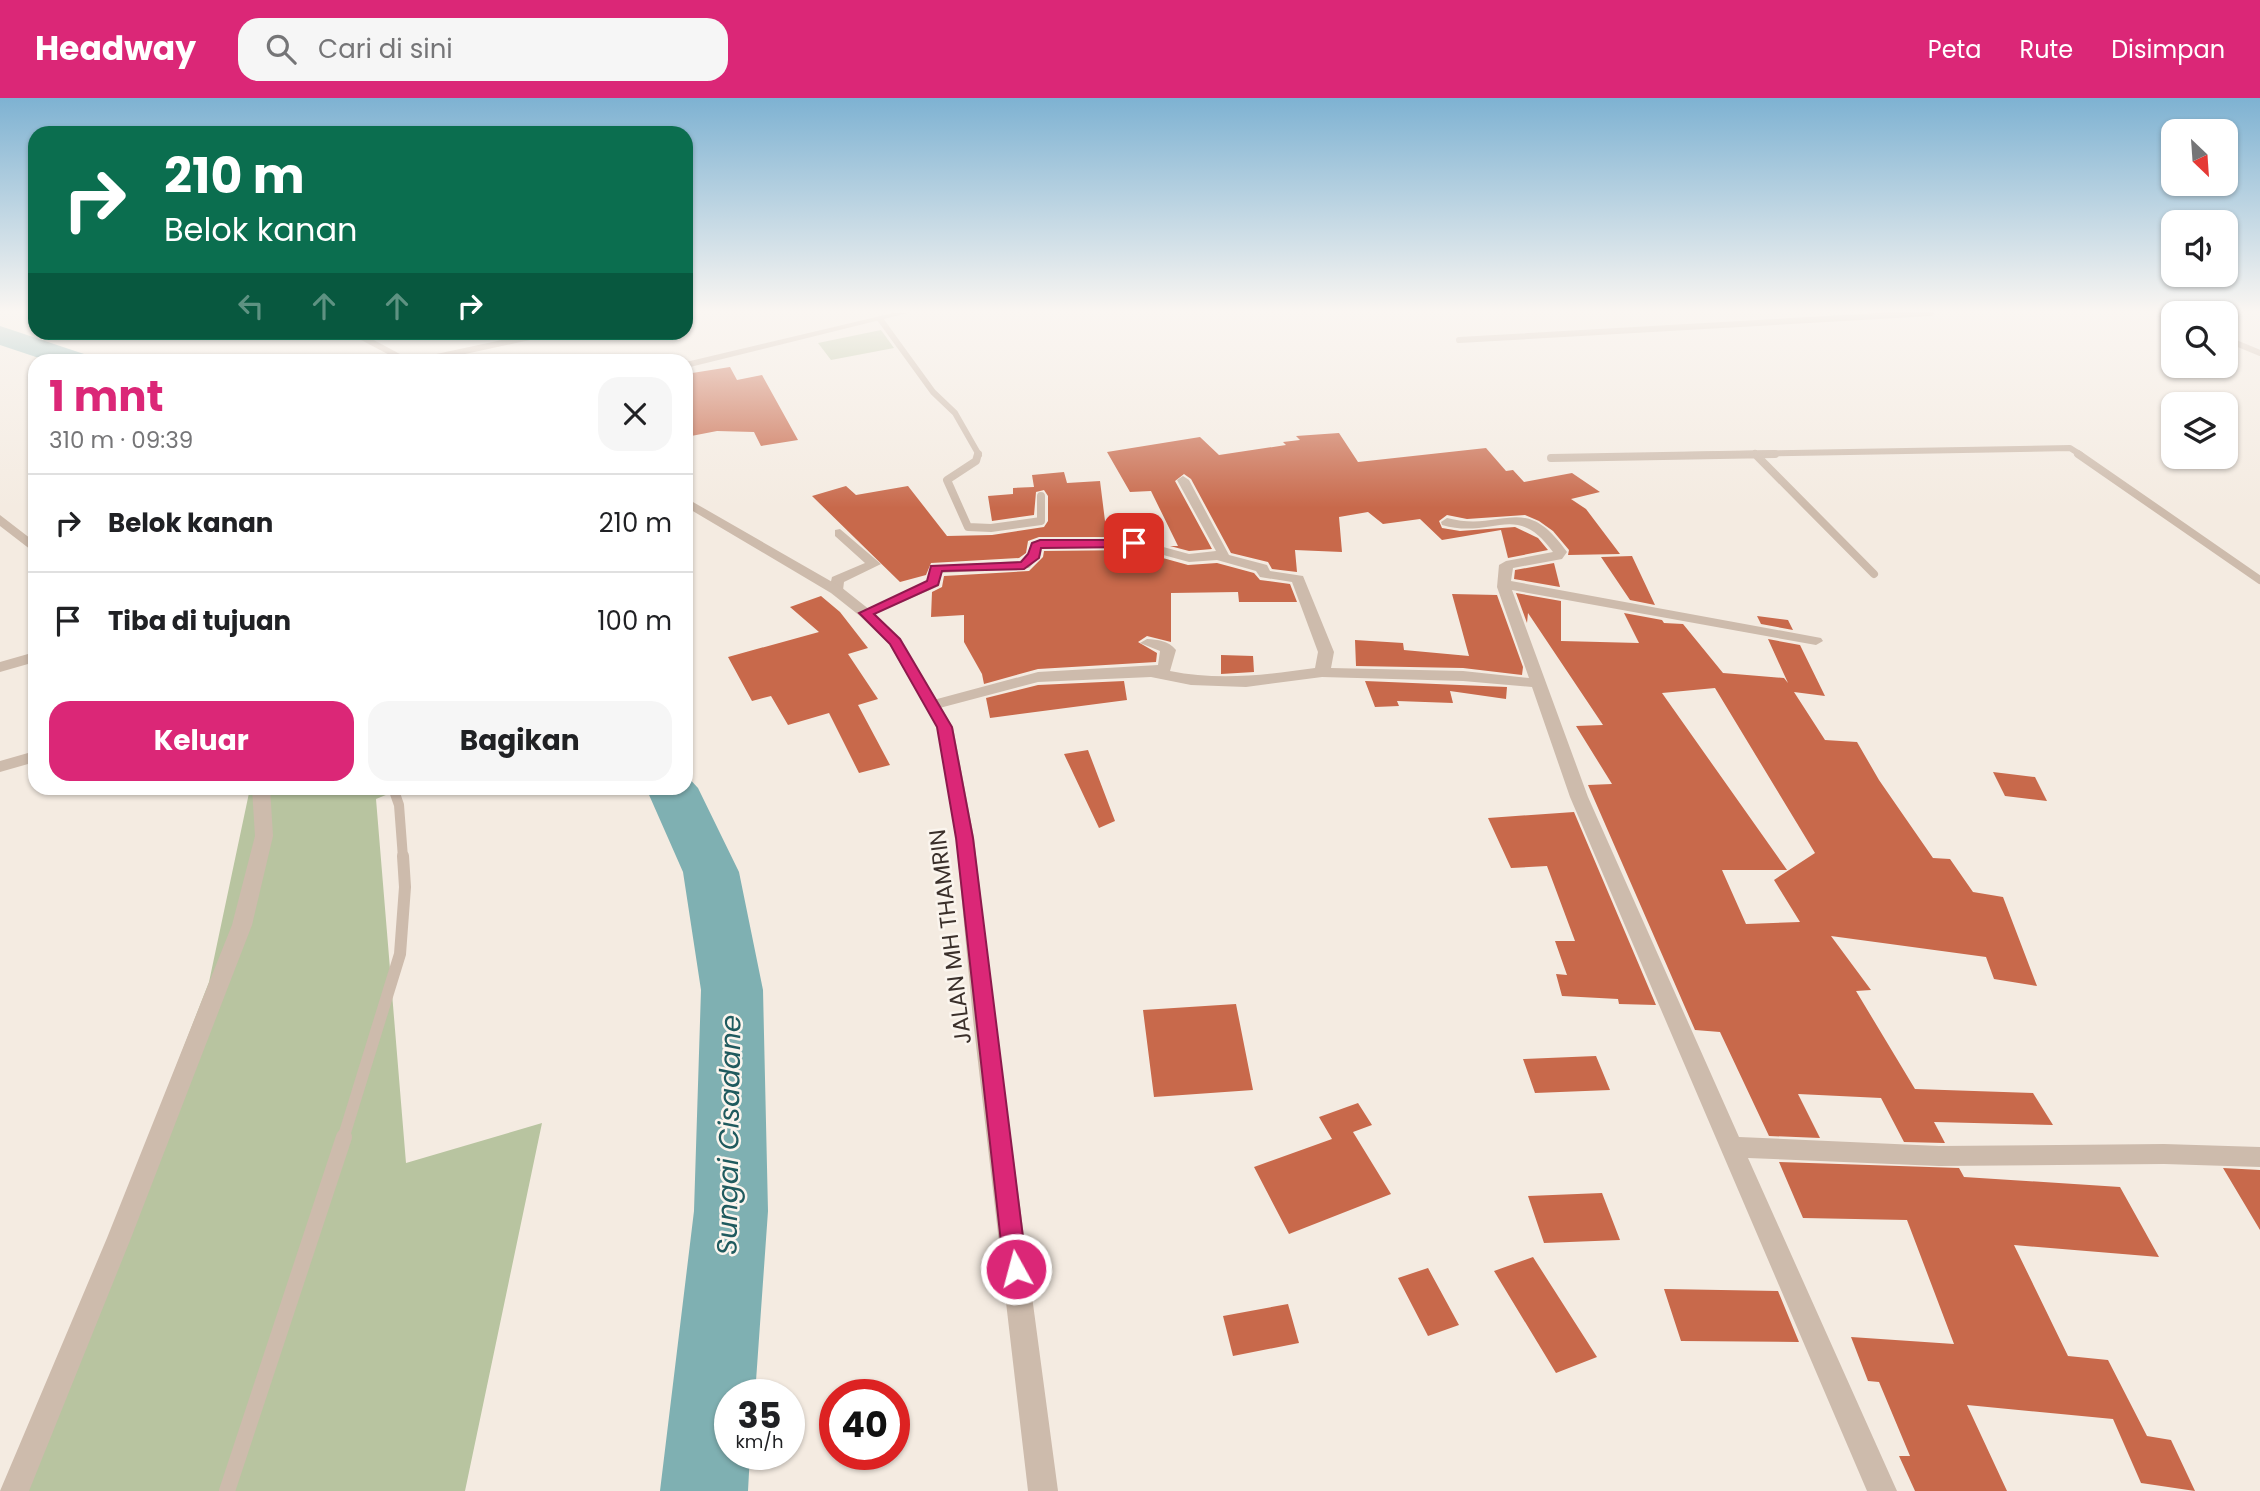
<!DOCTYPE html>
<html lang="id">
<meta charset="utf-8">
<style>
:root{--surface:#fff;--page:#f6f6f6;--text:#202124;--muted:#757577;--line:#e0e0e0;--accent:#db2777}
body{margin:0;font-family:Poppins,sans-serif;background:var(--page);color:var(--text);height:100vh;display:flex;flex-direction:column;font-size:26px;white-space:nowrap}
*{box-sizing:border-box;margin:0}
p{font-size:23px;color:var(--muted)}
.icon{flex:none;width:38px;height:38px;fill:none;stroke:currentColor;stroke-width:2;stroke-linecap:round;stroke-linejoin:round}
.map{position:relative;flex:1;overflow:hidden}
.side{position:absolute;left:28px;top:256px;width:665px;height:441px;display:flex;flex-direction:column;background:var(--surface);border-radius:21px;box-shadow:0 2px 5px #0004}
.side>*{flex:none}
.top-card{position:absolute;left:28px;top:28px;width:665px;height:214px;border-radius:21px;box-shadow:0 2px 5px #0004;background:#0b6e4f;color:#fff;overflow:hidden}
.needle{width:46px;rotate:155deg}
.controls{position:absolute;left:2161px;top:21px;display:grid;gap:14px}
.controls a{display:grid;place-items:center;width:77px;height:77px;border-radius:14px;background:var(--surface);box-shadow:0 2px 5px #0004;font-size:35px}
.speed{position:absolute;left:714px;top:1281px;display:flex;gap:14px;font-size:35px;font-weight:700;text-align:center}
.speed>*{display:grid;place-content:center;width:91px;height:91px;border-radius:50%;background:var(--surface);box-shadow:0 2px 5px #0004;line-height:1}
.speed small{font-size:18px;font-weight:400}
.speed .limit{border:10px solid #d22;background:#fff;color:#111}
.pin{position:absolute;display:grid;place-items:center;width:60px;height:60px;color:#fff;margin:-30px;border-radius:14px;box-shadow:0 4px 10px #0006}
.me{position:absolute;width:77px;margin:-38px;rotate:353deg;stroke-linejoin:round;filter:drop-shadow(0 0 5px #0008)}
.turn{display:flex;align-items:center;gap:24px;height:147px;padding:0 21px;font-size:32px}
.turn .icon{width:91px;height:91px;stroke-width:2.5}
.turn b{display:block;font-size:49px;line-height:60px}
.lanes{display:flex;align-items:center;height:66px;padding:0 21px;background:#0003;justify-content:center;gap:35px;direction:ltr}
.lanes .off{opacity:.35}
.round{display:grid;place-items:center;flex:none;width:74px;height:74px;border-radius:21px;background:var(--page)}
.overview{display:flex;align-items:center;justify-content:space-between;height:119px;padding:0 21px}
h1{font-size:42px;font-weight:700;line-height:52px;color:var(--accent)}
.cta{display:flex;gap:14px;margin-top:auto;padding:14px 21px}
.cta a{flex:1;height:80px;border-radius:21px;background:var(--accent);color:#fff;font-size:28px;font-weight:700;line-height:80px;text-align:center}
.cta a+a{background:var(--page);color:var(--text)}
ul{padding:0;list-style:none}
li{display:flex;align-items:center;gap:21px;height:98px;padding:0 21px;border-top:2px solid var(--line)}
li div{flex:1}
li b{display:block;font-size:26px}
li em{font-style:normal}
header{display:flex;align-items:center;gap:42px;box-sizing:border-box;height:98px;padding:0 35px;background:var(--accent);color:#fff}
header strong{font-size:33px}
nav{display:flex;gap:38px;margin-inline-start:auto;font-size:24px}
.search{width:490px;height:63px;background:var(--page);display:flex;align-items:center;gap:18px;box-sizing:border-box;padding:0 24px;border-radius:21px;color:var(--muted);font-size:26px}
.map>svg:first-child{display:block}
.green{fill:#b8c4a0}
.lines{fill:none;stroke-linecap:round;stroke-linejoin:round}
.river{fill:#7fb0b2;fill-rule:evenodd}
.building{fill:#c8694b;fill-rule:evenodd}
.service-far4{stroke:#cdbbac;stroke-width:6}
.service-far3{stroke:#cdbbac;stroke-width:8}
.service-far2{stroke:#cdbbac;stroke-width:10}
.service-far1{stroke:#cdbbac;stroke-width:12}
.service{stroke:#cdbbac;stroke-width:16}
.minor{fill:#cdbbac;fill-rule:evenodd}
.tertiary{fill:#cdbbac;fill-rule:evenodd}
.route{fill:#db2777;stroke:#8e194d;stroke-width:2}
.labels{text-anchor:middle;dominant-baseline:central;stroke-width:5;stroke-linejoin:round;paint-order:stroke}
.street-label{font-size:23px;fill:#3b302b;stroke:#fbf5ee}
.near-water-label{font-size:28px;font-style:italic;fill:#1f5a5e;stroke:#fbf5ee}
</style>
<header>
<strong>Headway</strong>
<div class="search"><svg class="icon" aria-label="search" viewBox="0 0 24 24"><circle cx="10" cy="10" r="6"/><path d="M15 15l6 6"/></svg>Cari di sini</div>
<nav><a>Peta</a><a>Rute</a><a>Disimpan</a></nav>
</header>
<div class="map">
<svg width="2260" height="1393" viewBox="0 0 2260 1393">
<rect width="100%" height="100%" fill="#f4ebe1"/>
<path class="green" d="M881,232L894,250L831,262L818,245Z
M245,690H403L376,701L406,1065L542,1025L465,1393H11L209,884L249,695Z"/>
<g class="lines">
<path class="river" d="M0,228L84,256L88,262H45L0,247Z
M686,677L698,690L739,774L763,892L768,1113L755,1297H730V1356H750L748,1393H660L694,1113L701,892L683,774L646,690H686Z"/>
</g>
<path class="building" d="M730,269L737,282L762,277L798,342L761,348L754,334L717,333L686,339V276Z
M1339,335L1358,364L1486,350L1506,373L1513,372L1524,384L1572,375L1600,394L1571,401L1586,411L1620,456L1568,457L1569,452L1553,433L1539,423L1525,417L1467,421L1447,417L1439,423L1442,430L1460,433L1515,429L1538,440L1548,452L1508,460L1501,432L1442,442L1420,421L1383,426L1368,414L1339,419L1342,454L1295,452L1297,474L1272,471L1268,464L1231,455L1191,381L1184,376L1175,383L1212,451L1189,453L1170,448H1178L1151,393L1130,394L1107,354L1200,339L1219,357L1286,347L1283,344L1300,342L1296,338Z
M1064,374L1067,385L1100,383L1107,439H1039L1028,443L1026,455L1019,460L931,465L926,477L900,484L812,398L846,388L856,397L908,388L947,438L992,437L1044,429L1048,423V398L1044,392L1036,394L1034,417L992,423L988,398L1013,396V390L1034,389L1032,377Z
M1134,452L1188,467L1217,465L1254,475L1260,482L1290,486L1297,504H1239L1238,494L1171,495V544L1147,538L1138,544L1157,555L1156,564L1038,571L984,586L982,576L964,544V517L931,519L932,494L942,489L944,478L1029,473L1043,459L1044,453Z
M1632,458L1655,507L1630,502L1601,459Z
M1554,465L1560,489L1514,481L1515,472Z
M1516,495L1561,503V543L1639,545L1624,515L1662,522L1664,525L1683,526L1723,575L1784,580L1788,585L1768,541L1800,547L1825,598L1794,594L1825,642L1857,644L1879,682L1933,760L1950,761L1973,794L2003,799L2037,888L1994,881L1986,859L1831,838L1871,892L1856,893L1915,991L2033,995L2053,1027L1934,1024L1945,1045L1904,1044L1881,1000L1798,996L1820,1040L1769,1038L1720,934L1695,932L1588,687L1612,686L1576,628L1603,627L1528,515L1527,525ZM1715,590L1815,755L1774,782L1800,824L1746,826L1722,772H1787L1662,595Z
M1452,496L1497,497L1523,569L1522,577L1463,570L1356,568L1355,542L1403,545L1404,552L1469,558Z
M821,498L840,514L868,550L848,556L878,601L858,607L890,667L859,675L829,615L788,627L771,598L752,603L728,559L819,534L790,509Z
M1757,518L1788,522L1793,532L1761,526Z
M1221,557L1253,558L1254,574L1221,576Z
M1124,583L1127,602L990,620L986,600L1038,587Z
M1365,583L1507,589L1506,601L1450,593L1453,605L1397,603L1399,608L1375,609Z
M1088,652L1115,723L1099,730L1064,656Z
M1993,674L2035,679L2047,703L2005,698Z
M1574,714L1656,907L1619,906L1618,901L1562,898L1556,876L1567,877L1555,843H1575L1547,768L1511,770L1488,720Z
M1236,906L1253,992L1154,999L1143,912Z
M1596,958L1610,992L1535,995L1523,961Z
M1358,1005L1372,1027L1353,1034L1391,1096L1289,1136L1254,1069L1332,1041L1319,1019Z
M1779,1064L1959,1070L1964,1079L2120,1089L2159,1159L2014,1147L2068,1258L2108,1262L2147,1338L2171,1342L2195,1393L2141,1385L2113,1321L1967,1307L2007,1393H1915L1899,1358H1910L1879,1284L1868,1283L1851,1239L1954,1246L1907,1122L1803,1120Z
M2223,1070L2260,1072V1132Z
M1602,1095L1620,1142L1544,1145L1528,1098Z
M1533,1159L1597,1259L1556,1275L1494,1173Z
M1428,1170L1459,1227L1428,1238L1398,1180Z
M1664,1191L1778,1193L1799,1244L1681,1243Z
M1288,1206L1299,1245L1233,1258L1223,1218Z"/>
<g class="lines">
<path class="service-far4" d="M2162,215L2174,219
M880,221L933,294L955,315L979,357
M2226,241L2260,255
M1459,242L1931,215
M423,262L553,234
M1684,357L2070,350L2081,357"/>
<path class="service-far3" d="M978,356L976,363L947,382L968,429L991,430L1041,423V398
M1755,356L1874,476
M2078,356L2260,482
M1551,360L1775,356"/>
<path class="service-far2" d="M393,690L399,707L403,760"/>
<path class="service-far1" d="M343,1041L400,856L405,789L403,758"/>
<path class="service" d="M227,1393L344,1039"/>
<path class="minor" d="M893,215H908L686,270V264Z
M1183,378L1189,382L1229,457L1267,467L1270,473L1303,478L1334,554L1331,570L1463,573L1529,580L1497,489L1499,467L1506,463L1553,454C1516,402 1493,442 1442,427L1441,424L1447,420C1504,435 1523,392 1567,454L1562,461L1513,470L1511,483L1821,540L1823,543L1816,547L1512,492L1588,699L1739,1039L1939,1048L2164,1046L2260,1049V1069L2164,1066L1939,1068L1748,1060L1897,1393H1867L1570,699L1532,589L1463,583L1322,579L1246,589L1191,587L1151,579L1038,584L932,612L926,610L924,607L926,604L1038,574L1158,567L1160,553L1140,545L1147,541C1158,542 1168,542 1176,552L1170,573C1219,583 1266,577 1315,570L1318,554L1292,484L1260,479L1256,473L1217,462L1189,464L1134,449L1042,450L1041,457L1029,470L942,475L939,488L870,518L865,519L858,515L927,483L931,468L1020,463L1028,456L1031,444L1040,442L1134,441L1189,456L1216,453L1177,382Z
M0,417L35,444V455L0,428Z
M840,431L881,466L844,484L843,492L836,496L829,492L832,479L865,465L835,438V432Z
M35,554V564L0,574V564Z
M35,653V664L0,674V663Z
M252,690H270L273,738L252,827L131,1140L29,1393H0L107,1140L232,827L255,738Z"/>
<path class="tertiary" d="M346,234H359L411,262H399Z
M686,400L841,489L870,512L900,541L953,629L974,740L995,921L1058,1393H1028L973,921L956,740L937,629L889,546L860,518L831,495L686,409Z"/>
</g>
<linearGradient id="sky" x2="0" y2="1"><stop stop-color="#7eb2d2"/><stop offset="0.52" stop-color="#faf6f2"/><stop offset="1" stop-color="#faf6f2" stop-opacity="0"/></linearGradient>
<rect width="2260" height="410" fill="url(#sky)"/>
<path class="route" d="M1040,442H1134L1140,445L1134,449L1041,450L1039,460L1024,471L942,473L938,487L874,516L900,541L952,629L973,740L1027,1171L1024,1179L1016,1182L1007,1179L1004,1171L956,740L937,629L890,546L859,515L927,483L931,468L1021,464L1028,456L1032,445Z"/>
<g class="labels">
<g class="street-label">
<text transform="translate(950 839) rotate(-97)">JALAN MH THAMRIN</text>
</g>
<g class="near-water-label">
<text transform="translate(729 1037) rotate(-89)">Sungai Cisadane</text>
</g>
</g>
</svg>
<div class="controls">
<a><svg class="needle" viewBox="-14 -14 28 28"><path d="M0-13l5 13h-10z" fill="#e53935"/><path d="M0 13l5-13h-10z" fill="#757577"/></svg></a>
<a><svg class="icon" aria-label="sound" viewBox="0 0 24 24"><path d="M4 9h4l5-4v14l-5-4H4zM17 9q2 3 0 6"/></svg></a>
<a><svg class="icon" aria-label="search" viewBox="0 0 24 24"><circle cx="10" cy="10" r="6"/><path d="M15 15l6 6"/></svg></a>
<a><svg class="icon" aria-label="layers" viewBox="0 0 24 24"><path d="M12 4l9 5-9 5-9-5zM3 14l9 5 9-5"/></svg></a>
</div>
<div class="speed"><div>35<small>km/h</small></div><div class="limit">40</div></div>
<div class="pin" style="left:1134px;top:445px;background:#d93025"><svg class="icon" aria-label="arrive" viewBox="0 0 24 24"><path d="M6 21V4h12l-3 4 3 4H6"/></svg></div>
<svg class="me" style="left:1016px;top:1171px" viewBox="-20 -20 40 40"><circle r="17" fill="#db2777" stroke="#fff" stroke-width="3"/><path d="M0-11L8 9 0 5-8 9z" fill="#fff"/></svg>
<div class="top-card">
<div class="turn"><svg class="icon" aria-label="right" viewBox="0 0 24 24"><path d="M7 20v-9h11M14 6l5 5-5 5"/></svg><div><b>210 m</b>Belok kanan</div></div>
<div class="lanes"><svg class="icon off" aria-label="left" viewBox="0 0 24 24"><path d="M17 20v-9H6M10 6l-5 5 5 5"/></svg><svg class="icon off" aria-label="ahead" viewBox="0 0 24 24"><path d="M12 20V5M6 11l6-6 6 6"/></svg><svg class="icon off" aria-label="ahead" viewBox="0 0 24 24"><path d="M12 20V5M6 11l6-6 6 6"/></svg><svg class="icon" aria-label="right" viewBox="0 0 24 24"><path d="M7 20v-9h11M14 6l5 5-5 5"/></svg></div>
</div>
<section class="side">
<div class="overview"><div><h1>1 mnt</h1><p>310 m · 09:39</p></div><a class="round"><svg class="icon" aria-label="close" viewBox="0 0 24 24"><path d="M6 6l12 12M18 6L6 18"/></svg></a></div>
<ul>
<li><svg class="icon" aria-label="right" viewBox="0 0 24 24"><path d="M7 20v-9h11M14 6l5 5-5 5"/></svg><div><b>Belok kanan</b></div><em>210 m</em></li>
<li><svg class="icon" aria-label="arrive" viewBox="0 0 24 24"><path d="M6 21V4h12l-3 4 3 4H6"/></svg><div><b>Tiba di tujuan</b></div><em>100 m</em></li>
</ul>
<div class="cta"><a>Keluar</a><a>Bagikan</a></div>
</section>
</div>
